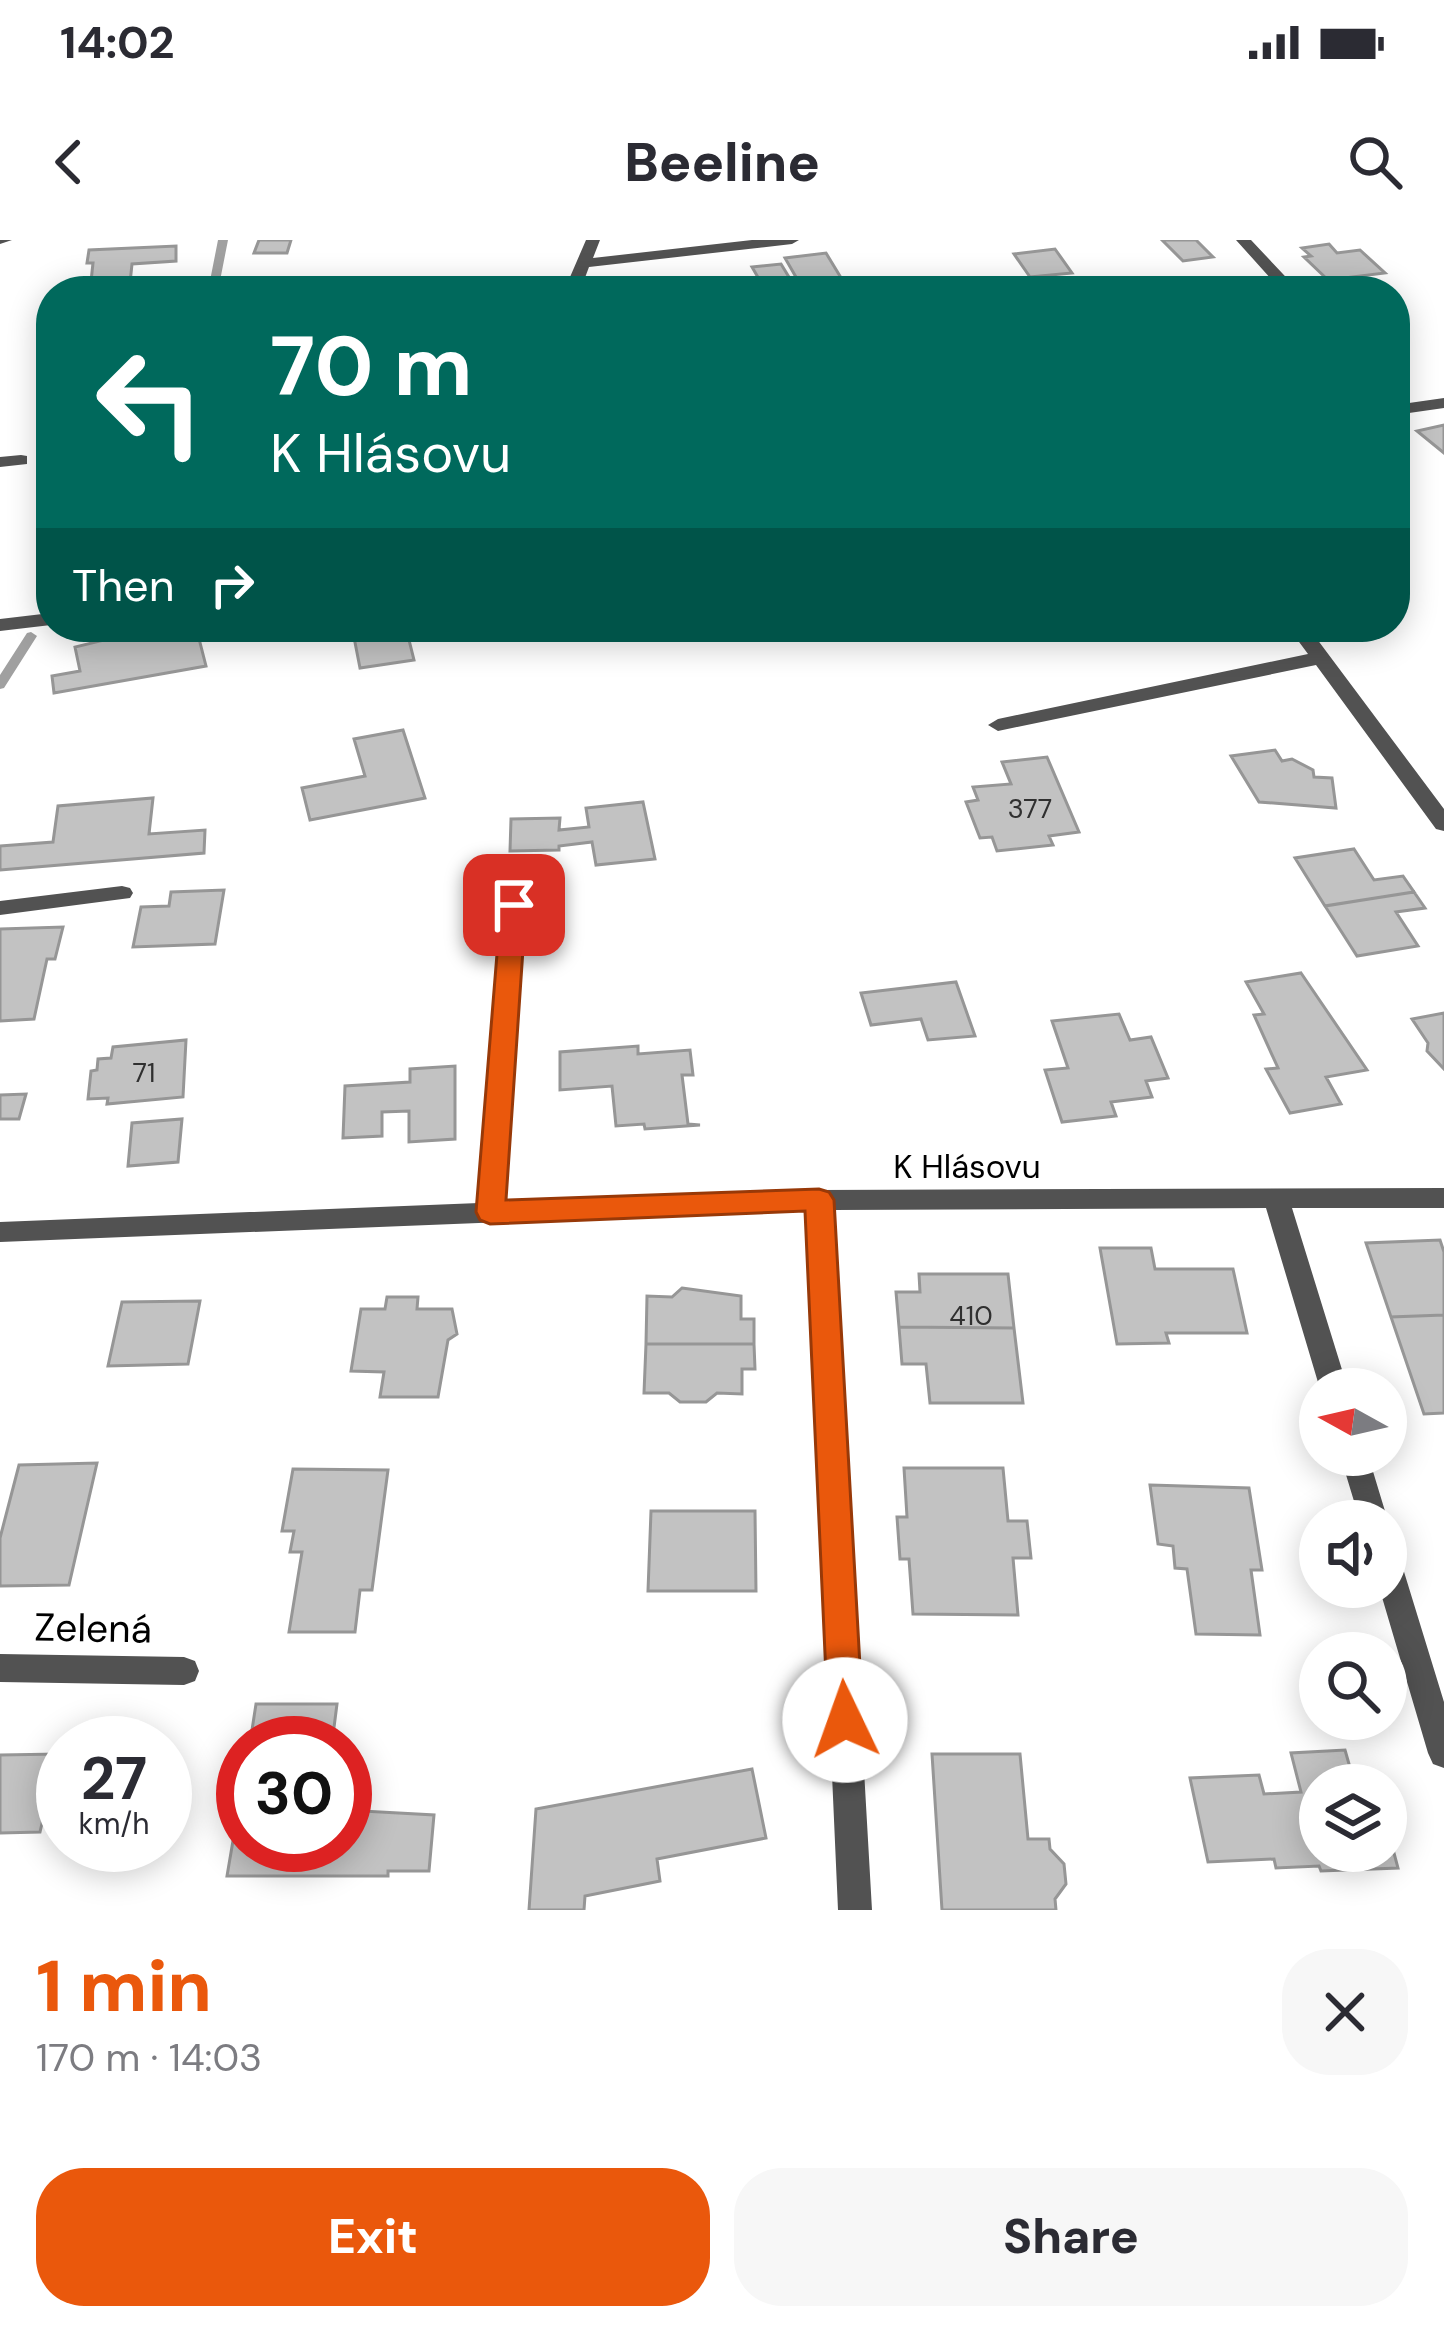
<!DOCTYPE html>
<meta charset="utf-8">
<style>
:root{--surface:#fff;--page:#f7f7f7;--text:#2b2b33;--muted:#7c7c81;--accent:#ea580c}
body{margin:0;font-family:"DM Sans",sans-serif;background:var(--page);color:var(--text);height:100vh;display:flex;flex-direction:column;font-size:45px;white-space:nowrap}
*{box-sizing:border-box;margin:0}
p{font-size:39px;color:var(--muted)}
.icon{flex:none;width:66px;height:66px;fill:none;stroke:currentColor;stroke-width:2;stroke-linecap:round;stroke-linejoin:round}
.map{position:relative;height:1670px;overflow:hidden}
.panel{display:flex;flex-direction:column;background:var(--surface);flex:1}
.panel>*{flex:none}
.banner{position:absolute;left:36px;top:36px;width:1374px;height:366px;border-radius:48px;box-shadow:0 6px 30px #0003;background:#00695c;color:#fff;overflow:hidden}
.needle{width:78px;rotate:278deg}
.fabs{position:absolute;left:1299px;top:1128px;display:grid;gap:24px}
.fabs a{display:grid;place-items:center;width:108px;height:108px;border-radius:50%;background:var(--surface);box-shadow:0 6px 30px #0003;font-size:60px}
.speed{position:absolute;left:36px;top:1476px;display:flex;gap:24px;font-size:60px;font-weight:700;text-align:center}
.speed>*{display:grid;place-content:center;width:156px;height:156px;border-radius:50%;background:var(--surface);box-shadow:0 6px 30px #0003;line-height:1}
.speed small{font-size:30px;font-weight:400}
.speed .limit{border:18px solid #d22;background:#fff;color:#111}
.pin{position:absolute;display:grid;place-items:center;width:102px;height:102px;color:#fff;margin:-51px;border-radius:24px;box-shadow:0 6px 18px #0006}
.me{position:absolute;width:132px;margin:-66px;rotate:357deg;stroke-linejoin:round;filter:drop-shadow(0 0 9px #0008)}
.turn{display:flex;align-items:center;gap:42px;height:252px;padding:0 36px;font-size:54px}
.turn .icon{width:156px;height:156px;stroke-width:2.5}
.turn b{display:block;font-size:84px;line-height:102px}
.then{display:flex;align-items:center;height:114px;padding:0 36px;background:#0003;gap:24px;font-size:45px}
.round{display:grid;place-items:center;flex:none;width:126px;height:126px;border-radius:48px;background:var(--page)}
.overview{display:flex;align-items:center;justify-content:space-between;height:204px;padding:0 36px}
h1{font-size:72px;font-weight:800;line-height:90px;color:var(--accent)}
.button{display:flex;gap:24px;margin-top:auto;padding:24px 36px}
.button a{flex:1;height:138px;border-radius:48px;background:var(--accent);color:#fff;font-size:48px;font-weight:800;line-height:138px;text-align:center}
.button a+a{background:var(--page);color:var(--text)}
.status{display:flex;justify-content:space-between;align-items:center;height:84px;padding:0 60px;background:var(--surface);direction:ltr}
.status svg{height:33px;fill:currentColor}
header{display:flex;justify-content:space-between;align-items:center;height:156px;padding:0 36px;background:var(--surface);font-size:54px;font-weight:800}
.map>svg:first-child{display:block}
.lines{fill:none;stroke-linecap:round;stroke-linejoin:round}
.stream{fill:#a0a0a0;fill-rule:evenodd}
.building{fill:#c2c2c2;stroke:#969696;stroke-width:3}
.street{fill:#525252;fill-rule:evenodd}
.route{fill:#ea580c;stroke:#983908;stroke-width:3}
.labels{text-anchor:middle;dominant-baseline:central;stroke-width:12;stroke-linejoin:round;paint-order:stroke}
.number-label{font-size:27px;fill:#303030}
.street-label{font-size:33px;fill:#000;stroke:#fff}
.near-street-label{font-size:39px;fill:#000;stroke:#fff}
</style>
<div class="status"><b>14:02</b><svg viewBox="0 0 49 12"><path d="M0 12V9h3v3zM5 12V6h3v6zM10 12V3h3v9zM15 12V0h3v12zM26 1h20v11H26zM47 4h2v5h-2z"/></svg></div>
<header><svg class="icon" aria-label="back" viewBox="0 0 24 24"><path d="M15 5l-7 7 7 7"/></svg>Beeline<svg class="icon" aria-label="search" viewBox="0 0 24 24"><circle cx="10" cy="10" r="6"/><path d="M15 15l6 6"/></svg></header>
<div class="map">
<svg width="1444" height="1670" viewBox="0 0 1444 1670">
<rect width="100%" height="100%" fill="#fff"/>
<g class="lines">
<path class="stream" d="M218,0H228L218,51H208Z
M31,392L37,396L4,448L0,449V435L27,393Z"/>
</g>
<path class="building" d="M259,0H291L287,13H254Z
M1162,0H1196L1213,17L1183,21Z
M1329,4L1337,13L1360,10L1385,33L1328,40L1304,17L1311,16L1302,8Z
M176,6V21L132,24L130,43L175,39L174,51H90L93,23H87L89,10Z
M1055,9L1072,33L1030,37L1014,14Z
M826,13L849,51H804L785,18Z
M781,24L792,42L763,46L752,27Z
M1444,185V213L1417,191Z
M196,387L206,426L54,453L52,436L80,431L75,407L153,388L154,396Z
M352,387H411L406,388L414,420L360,428Z
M403,490L425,558L310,580L302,548L365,536L354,499Z
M1275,510L1282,521L1292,519L1313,530L1314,537L1332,538L1336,568L1259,562L1231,516Z
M1047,517L1079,592L1049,596L1053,605L997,611L992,597L980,598L966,562L978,560L973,547L1011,544L1002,522Z
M153,558L149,594L205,590L204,613L0,630V606L53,602L58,566Z
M643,562L655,619L596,625L592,602L559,606V610L510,611L511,579L560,578L559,590L589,587L586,568Z
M1354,609L1374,640L1403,636L1414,652L1325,666L1295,618Z
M224,650L215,704L133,707L141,667L169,666L171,652Z
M1414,652L1425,668L1396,672L1418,706L1357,716L1325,666Z
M63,687L55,719H47L34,779L0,781V689Z
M1301,733L1367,830L1326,837L1341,864L1290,873L1266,829L1278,828L1254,775L1264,774L1246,742Z
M956,742L975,796L928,800L921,779L871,785L861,753Z
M1444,773V829L1427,811L1428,803L1412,779Z
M1119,774L1130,800L1151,797L1168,838L1146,841L1152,857L1111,862L1116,876L1062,882L1045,830L1068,828L1052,781Z
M186,800L183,857L107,864L108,858L88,859L91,831L97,830L98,819L111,818L113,807Z
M638,806V814L690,810L693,835H682L688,884L700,885L645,889L644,884L616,886L612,846L560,850V812Z
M455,826V899L409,902V871L382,872V896L343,898L345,846L410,842V829Z
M26,854L19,879H0V855Z
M182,879L178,922L128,926L132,883Z
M1440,1000L1444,1012V1075L1391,1077L1366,1003Z
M1100,1008H1151L1155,1029H1233L1247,1093H1166L1169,1103L1117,1104Z
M919,1034H1008L1014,1088L899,1087L896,1052H920Z
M682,1048L741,1056V1079H754V1104H646L647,1056L672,1057Z
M387,1057H418L417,1069H452L457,1094L448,1100L438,1157H380L384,1132L351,1131L361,1069H385Z
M200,1061L188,1124L108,1126L122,1062Z
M1444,1075V1173L1424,1174L1391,1077Z
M899,1087L1014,1088L1023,1163H930L926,1124H902Z
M646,1104H754L755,1129H742V1154L717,1153L706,1162H680L669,1153H644Z
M97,1223L69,1345L0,1346V1298L19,1225Z
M904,1228H1003L1008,1281H1027L1031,1318H1013L1018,1375L913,1374L909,1319H900L897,1277H907Z
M293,1229L388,1230L372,1350H360L355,1392H289L302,1312H290L294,1291H282Z
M1150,1245L1249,1248L1262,1330H1251L1260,1395L1196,1394L1187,1329L1175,1328L1173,1306L1158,1304Z
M651,1271H755L756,1351H648Z
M256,1464H337L332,1503H250Z
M1345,1510L1355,1545H1320V1611H1386V1583L1398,1628L1321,1631L1319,1626L1276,1628L1274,1619L1208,1622L1190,1538L1259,1535L1264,1554L1301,1552L1291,1513Z
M58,1514L40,1592L0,1593V1515Z
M932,1514H1020L1028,1599H1049L1050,1609L1064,1624L1066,1644L1055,1659L1056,1670H942Z
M752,1529L766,1598L657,1619L660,1641L585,1656L584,1670H529L536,1569Z
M243,1542V1605H345V1570L434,1575L429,1631H388V1636H227Z"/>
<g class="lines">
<path class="street" d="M0,0H12L0,4Z
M586,0H600L593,18L752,0H799L792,4L589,27L580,51H564Z
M1236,0H1251L1299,51H1282Z
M1444,158V168L1395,175V165Z
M21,215L27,216V224L0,227V217Z
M51,373V385L0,391V379Z
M1288,387H1308L1444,569V591L1436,589L1316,425L998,491L988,485L998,479L1308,414Z
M122,646L130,648L133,653L130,658L0,675V661Z
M514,658L525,665L504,962L819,950L1444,948V968H1292L1348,1149H1320L1266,968L832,970L872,1670H838L807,970L0,1002V982L479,963L503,665Z
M1340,1215H1368L1388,1281L1386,1286V1281H1360Z
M1386,1309L1396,1313L1401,1322L1444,1462V1528L1433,1524L1428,1513L1379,1347H1386Z
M0,1414L184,1417L195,1421L199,1431L195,1441L184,1445L0,1442Z"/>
</g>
<path class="route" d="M514,657L526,665L506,960L819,949L829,952L834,960L863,1480L858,1492L845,1497L833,1492L828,1480L805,971L490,984L480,980L476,972L501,665Z"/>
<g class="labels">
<g class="number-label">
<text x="1030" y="568">377</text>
<text x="144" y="832">71</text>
<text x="971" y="1075">410</text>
</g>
<g class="street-label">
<text x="967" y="926">K Hlásovu</text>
</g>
<g class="near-street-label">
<text transform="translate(93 1388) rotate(1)">Zelená</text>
</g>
</g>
</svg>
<div class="fabs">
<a><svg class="needle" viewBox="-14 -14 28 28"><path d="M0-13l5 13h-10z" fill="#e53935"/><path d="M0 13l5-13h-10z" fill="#7c7c81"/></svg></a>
<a><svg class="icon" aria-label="sound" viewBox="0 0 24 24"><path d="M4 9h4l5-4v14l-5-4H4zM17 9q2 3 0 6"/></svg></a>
<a><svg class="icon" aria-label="search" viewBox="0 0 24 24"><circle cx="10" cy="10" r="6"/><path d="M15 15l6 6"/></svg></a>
<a><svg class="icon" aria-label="layers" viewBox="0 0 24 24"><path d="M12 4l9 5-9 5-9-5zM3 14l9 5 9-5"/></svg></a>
</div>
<div class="speed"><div>27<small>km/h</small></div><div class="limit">30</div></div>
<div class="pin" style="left:514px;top:665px;background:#d93025"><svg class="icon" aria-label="arrive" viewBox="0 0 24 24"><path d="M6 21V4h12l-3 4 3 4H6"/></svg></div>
<svg class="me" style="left:845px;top:1480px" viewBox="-20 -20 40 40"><circle r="19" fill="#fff"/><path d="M0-13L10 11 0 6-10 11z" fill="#ea580c"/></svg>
<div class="banner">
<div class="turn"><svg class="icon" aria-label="left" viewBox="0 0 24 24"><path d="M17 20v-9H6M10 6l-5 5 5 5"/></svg><div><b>70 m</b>K Hlásovu</div></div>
<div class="then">Then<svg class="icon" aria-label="right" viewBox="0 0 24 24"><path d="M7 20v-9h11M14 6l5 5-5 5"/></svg></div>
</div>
</div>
<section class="panel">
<div class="overview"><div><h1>1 min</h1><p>170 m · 14:03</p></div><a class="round"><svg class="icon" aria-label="close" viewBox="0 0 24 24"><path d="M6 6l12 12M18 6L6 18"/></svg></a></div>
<div class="button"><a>Exit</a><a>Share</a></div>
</section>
